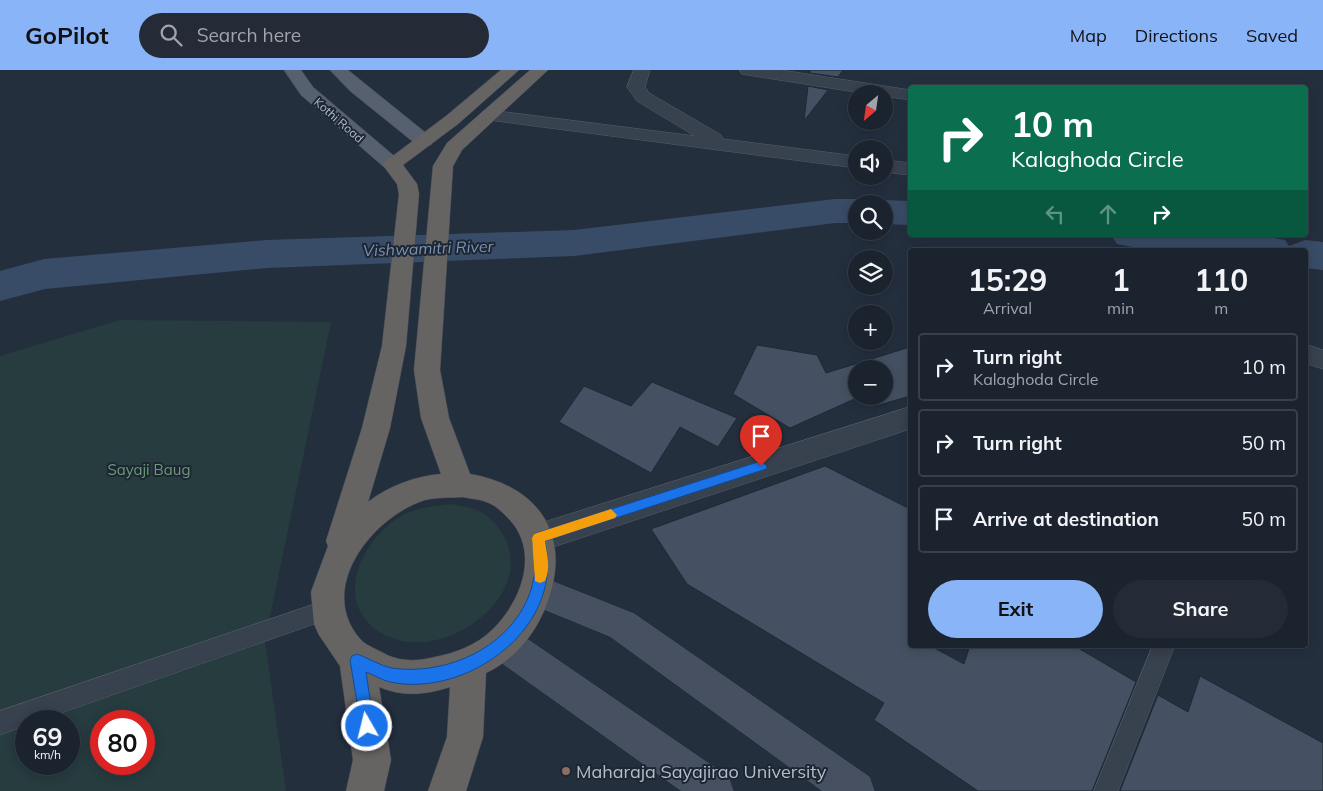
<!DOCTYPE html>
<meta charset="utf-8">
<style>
:root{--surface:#1b232e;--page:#242b36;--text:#f1f3f6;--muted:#a0a4aa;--line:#39404a;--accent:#8ab4f8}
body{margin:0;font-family:Mulish,sans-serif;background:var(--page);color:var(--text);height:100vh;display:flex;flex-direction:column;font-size:19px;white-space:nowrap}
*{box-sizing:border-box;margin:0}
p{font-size:16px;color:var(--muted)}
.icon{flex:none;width:28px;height:28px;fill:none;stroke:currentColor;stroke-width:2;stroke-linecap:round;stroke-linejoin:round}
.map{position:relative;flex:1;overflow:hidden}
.sheet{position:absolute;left:908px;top:178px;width:400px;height:400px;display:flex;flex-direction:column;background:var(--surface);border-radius:5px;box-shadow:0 2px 12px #0003,0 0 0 1px var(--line)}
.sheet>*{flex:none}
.guide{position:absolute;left:908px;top:15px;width:400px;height:152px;border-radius:5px;box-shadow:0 2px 12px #0003,0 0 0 1px var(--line);background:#0b6e4f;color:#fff;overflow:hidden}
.needle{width:32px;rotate:209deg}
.buttons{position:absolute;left:848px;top:15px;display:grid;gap:10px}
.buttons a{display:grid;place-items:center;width:45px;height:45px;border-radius:50%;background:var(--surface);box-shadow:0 2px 12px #0003,0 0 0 1px var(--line);font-size:25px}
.speed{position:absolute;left:15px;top:640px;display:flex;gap:10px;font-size:25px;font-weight:700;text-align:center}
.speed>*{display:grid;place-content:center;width:65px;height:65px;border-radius:50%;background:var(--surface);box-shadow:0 2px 12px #0003,0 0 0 1px var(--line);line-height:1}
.speed small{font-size:12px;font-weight:400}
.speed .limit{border:8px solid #d22;background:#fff;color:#111}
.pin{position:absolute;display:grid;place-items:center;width:42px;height:42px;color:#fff;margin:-51px -21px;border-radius:50% 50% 50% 0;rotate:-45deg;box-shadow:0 0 5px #0007}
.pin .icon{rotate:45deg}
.me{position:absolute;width:55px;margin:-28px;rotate:352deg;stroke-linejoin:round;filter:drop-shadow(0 0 4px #0008)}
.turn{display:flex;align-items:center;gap:18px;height:105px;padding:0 20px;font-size:22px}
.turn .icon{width:65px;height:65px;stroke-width:2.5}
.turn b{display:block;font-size:35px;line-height:42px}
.lanes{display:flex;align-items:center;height:48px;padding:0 20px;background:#0003;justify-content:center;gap:25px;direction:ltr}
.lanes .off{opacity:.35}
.eta{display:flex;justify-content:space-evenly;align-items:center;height:85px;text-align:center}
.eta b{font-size:30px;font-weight:700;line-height:35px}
.primary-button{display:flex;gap:10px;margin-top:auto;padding:10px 20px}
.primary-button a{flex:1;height:58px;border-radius:30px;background:var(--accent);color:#111;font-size:20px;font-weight:700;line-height:58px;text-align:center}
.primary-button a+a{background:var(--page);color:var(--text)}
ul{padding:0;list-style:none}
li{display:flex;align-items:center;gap:15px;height:68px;margin:0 10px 8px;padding:0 10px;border:2px solid var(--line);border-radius:5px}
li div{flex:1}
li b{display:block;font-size:19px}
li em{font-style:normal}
header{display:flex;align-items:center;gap:30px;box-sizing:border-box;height:70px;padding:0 25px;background:var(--accent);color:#111}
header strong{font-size:24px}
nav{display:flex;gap:28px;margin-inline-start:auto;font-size:18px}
.search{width:350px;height:45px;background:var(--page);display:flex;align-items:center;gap:12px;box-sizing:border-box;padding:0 18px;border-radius:28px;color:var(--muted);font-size:19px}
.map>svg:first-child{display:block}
.green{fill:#263c3f;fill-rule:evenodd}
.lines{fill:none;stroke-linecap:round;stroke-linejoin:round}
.river{fill:#394c67;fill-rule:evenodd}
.building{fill:#455162;stroke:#1f2835}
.service-casing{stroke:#565f6c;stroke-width:1}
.minor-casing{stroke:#565f6c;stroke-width:1}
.secondary-casing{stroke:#565f6c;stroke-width:1}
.primary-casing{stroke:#414a57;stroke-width:1}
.trunk-casing{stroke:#434c59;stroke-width:1}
.service{fill:#38414e;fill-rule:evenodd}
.minor{fill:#38414e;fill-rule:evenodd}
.secondary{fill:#465061;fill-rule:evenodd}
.primary{fill:#56606e;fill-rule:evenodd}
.trunk{fill:#656462;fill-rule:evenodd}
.route{fill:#1a73e8;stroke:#114b97}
.slow{fill:#f59e0b}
.education-dot{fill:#8d6e63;stroke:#1d2633;stroke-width:2}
.labels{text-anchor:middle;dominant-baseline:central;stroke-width:4;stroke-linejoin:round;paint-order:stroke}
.far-street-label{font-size:12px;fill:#b4bcc9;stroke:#1d2633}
.park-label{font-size:15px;fill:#6b9a76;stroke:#1d2633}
.water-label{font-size:16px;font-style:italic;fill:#7c92b1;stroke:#1d2633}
.near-poi-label{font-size:18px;fill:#b4bcc9;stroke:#1d2633;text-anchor:start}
</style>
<header>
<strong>GoPilot</strong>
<div class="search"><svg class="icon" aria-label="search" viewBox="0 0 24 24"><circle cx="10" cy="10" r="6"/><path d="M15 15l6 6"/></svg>Search here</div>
<nav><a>Map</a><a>Directions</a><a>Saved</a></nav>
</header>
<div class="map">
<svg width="1323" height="721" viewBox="0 0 1323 721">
<rect width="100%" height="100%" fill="#242f3e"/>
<path class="green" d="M120,250L331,252L265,571L286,721H0V286ZM26,651H69V694H26ZM101,651H144V694H101Z
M452,434C459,436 468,437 474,439C485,443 494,451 500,460C543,520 448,595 387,566C329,538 359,468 405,444C419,437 436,436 452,434Z"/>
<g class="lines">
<path class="river" d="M835,129H856L871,133L884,130L910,131V155L884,154V134H856V153H835L574,186L267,198L45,219L0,231V201L44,189L267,170L574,160Z
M1111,165H1258L1285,170L1289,176L1305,170L1323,172V200L1305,198V180H1148L1117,174Z"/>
</g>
<path class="building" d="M810,0H843L838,7L810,3Z
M808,16L828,20L804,51Z
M757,275L817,285L826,303L910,277V326L876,336L869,326H884V299H856V326H861L790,358L733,324Z
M652,312L737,348L718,377L680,357L651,403L559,352L584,316L631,336Z
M825,396L910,439V575H929L964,594L970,575H1073L1136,612L1092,721H978L874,650L884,633L687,514L651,459Z
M1200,606L1323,673V721H1120L1158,625L1188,642Z"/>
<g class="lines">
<g class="service-casing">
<path id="service" d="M327,530L334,533L337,540L334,547L38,651H26V655L0,665V641Z
M1153,575H1175L1118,721H1094Z"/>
</g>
<g class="minor-casing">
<path id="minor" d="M634,0H650L645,17L649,23L721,65L723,69L856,86V98L489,50L483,49L480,45L483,41L489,40L695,66L637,31L627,17Z
M740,0H781L910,20V30L884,26V24H868L748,5L742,4Z
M884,90L910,93V105L884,102Z
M1305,274L1323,280V299L1305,293Z
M910,337V359L538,482L527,478L523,468L527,458L538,454Z"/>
</g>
<g class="secondary-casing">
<path id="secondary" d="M538,506L634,544L869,707L874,721H823L610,566L527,532L522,521L527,510Z
M503,557L515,561L728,707L733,721H682L491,585L486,573L491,561Z"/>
</g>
<g class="primary-casing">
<path id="primary" d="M284,0H301L313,17L399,90L402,94L399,98H385L301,25Z
M330,0H348L431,67L433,71L431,75H417L350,21Z"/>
</g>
<g class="trunk-casing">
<path id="trunk" d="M501,0H519L458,54L403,95L417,114L419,124L406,276L390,358L368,432C388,416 416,406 441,404L421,348L414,300L433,96L447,73L530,0H548L462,80L453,96L440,300L449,348L470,404C544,417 574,471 544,541C532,568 513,590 486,603L483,667L466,721H428L447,667L450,617C425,625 403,627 379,617L391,690L384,721H346L353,690L340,596L319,565L314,554L311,522L328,476L326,471L362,358L382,276L399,124L397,114L382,94L446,46ZM463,427C471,429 481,429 489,433C496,436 501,441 507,447C541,480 522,531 492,560C477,575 455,583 435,587C419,591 402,592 387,585C379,580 367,576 361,570C315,519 372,447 425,430C437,427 451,428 463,427Z"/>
</g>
<use href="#service" class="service"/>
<use href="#minor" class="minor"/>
<use href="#secondary" class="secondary"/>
<use href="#primary" class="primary"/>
<use href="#trunk" class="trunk"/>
</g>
<path class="route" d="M761,391L767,396L766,399L545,471C548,488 549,504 544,521C527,582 452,625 390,612C382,610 374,605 366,602L374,656L372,662L367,664L362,662L350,590L352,586L357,584C368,588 381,596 392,598C447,606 512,577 531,520C533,513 535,502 536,494C536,484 530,473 534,464Z"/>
<path class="slow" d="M611,439L617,445L615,448L545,471C547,485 551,498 545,511L540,513L535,511L532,468L534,464Z"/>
<circle class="education-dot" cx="566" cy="701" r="5"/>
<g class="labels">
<g class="far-street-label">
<text transform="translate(339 50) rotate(41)">Kothi Road</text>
</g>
<g class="park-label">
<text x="149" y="399">Sayaji Baug</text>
</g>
<g class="water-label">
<text transform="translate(428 178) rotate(-2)">Vishwamitri River</text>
</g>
<g class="near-poi-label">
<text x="576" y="701">Maharaja Sayajirao University</text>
</g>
</g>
</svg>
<div class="buttons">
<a><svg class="needle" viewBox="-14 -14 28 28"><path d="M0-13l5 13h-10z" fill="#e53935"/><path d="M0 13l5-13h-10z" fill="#a0a4aa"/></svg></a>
<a><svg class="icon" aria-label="sound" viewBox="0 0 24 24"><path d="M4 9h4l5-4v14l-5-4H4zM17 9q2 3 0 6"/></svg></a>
<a><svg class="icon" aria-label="search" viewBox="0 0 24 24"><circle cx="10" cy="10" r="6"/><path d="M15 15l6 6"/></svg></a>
<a><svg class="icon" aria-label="layers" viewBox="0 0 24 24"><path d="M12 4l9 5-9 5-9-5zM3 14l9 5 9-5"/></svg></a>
<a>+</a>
<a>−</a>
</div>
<div class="speed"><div>69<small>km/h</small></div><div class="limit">80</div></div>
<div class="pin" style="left:761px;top:396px;background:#d93025"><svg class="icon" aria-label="arrive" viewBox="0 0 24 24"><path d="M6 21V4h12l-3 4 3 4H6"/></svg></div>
<svg class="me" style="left:367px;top:656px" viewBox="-20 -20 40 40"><circle r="17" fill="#1a73e8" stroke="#fff" stroke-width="3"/><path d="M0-11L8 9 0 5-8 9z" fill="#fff"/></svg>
<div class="guide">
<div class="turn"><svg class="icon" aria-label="right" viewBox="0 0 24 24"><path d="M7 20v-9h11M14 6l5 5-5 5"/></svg><div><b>10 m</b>Kalaghoda Circle</div></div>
<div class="lanes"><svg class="icon off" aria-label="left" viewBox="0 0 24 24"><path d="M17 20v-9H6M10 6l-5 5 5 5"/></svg><svg class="icon off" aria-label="ahead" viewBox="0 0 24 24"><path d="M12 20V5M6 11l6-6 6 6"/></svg><svg class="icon" aria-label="right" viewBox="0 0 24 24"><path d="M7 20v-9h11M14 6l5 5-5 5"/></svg></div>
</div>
<section class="sheet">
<div class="eta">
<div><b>15:29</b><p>Arrival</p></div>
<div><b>1</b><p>min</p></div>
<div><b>110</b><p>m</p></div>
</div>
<ul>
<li><svg class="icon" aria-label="right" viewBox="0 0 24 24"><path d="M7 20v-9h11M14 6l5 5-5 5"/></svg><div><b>Turn right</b><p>Kalaghoda Circle</p></div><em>10 m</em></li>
<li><svg class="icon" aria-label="right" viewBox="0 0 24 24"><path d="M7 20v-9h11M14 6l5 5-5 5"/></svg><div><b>Turn right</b></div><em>50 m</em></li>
<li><svg class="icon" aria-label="arrive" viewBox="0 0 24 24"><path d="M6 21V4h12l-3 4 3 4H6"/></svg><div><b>Arrive at destination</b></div><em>50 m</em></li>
</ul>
<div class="primary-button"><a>Exit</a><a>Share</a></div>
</section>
</div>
